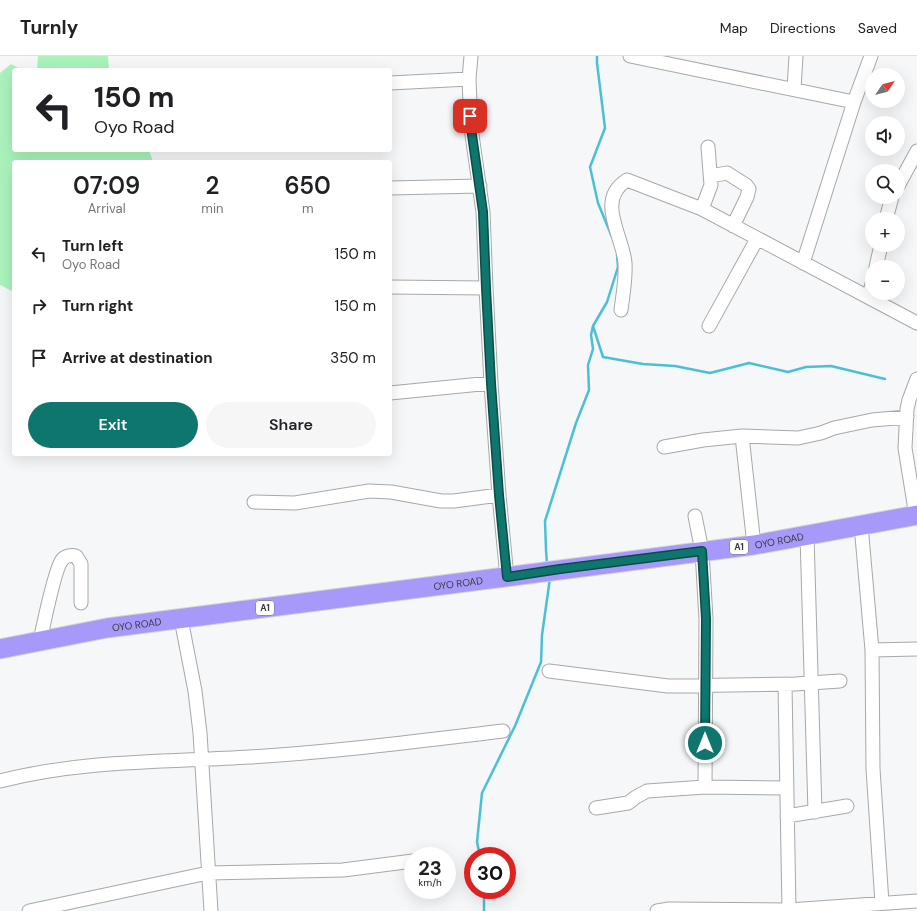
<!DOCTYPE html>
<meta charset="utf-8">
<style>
:root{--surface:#fff;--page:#f6f6f6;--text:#202124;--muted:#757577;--line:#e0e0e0;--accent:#0f766e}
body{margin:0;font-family:"DM Sans",sans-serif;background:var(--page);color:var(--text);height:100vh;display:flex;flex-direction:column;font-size:15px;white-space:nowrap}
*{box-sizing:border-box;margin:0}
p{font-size:13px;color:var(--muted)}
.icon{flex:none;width:22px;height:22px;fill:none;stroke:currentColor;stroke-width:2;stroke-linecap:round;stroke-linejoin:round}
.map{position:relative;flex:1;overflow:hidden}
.side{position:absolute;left:12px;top:104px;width:380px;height:296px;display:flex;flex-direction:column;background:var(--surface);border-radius:4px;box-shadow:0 4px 16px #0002}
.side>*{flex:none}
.banner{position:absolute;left:12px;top:12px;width:380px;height:84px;border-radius:4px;box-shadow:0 4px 16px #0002;background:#fff;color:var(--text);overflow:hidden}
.needle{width:26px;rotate:55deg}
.buttons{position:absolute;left:865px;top:12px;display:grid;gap:8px}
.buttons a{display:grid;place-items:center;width:40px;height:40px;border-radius:50%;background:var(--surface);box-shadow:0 4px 16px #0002;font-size:20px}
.speed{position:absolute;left:404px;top:791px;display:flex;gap:8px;font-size:20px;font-weight:700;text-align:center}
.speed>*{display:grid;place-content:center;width:52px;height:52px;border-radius:50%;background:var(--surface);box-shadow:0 4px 16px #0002;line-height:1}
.speed small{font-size:10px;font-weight:400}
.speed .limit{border:6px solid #d22;background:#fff;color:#111}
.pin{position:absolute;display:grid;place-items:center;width:34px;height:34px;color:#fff;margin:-17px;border-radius:8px;box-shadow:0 2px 6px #0006}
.me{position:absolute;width:44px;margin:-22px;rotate:0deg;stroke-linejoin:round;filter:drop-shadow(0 0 3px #0008)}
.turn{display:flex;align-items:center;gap:14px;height:84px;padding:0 16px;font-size:18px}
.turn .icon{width:52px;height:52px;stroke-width:2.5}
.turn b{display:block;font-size:28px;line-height:34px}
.eta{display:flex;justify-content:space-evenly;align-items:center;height:68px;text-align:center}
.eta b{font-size:24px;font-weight:600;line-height:28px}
.primary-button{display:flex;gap:8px;margin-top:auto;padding:8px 16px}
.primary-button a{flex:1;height:46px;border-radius:24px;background:var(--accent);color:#fff;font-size:16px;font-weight:600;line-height:46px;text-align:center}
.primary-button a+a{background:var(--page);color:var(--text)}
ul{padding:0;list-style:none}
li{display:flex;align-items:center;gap:12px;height:52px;padding:0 16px}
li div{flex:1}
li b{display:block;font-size:15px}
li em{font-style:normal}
header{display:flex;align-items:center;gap:24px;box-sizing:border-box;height:56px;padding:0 20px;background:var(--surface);border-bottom:1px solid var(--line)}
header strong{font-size:19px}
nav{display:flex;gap:22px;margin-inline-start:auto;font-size:14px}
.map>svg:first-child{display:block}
.green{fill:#aaf3bb}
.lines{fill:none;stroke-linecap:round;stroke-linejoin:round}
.stream{stroke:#4cbfd7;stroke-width:2.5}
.minor-casing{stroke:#a7a8aa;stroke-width:15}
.highway-casing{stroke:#d4d4d4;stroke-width:21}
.minor{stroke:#fff;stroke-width:13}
.highway{stroke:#a799f9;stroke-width:19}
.route-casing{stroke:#0a4d48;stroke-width:10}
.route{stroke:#0f766e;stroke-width:7}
.labels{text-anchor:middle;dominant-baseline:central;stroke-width:3;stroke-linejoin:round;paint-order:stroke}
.shield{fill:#fff;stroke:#757576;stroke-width:1}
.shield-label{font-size:9px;font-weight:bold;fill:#3a3a3b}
.street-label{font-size:10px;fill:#3a3a3b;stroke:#fff}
</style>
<header>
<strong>Turnly</strong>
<nav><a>Map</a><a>Directions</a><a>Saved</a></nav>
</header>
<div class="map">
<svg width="917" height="855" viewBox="0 0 917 855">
<rect width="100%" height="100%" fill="#f6f7f9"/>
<path class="green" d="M38,0H108L109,14H37Z
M11,8L22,14H14V94H149L153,106H14V238L12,235L0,229V17Z"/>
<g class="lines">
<path class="stream" d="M597,0V7L605,72L590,111L598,147L612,181
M593,270L603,301L643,308L675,310L710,317L749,307L788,316L806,311L831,310L885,323
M547,508L546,494L545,465L576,367L589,334L588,309L593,293L591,279L593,270L607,246L618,211L617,199
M480,800L477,786L482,737L515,670L541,606L542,579L550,522
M484,834V855"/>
<g class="minor-casing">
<path id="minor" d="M471,0L469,23L471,72L483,156L486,232L491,327L499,439L507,521
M630,0L854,46
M390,27L469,23
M794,33L796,0
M711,120L727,117L746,129L749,133L747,141L733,170
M898,130L917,95
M390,132L480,130
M702,153L711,129L708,91
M886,163L892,141
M803,207L854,46L871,0
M876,211L881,189
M390,231L486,232
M869,241L872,228
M621,254C623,238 626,223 625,207C623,180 595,144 627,124L702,153L917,267
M709,270L757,183
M390,337L491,327
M742,380L754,489
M664,391L703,384L742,380L798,382L821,377L834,372L872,364L907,361
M254,446L295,447L369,435L391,436L441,445H454L499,439
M695,460L702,495L706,563L705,731
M916,460L905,392L907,353L909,344L917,323
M861,469L872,594L873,713L882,847
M807,479L815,756
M181,563L195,635L200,677L211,855
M40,585C43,571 55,512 62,504C65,500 71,499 76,500L81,508V547
M872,594L917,593
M549,615L668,630L795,628L840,625
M785,628L789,854
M0,725C82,704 167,706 250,701C335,696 419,685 503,675
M596,752L628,747L636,741L647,735L705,731L786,732
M787,760L847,750
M29,855L208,817L343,814L413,805
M657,855L669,853L789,854L917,845"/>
</g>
<g class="highway-casing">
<g id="highway">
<path id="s1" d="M0,593L107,572L754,489L917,459"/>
</g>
</g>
<use href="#minor" class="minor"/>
<use href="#highway" class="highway"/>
</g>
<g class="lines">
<g class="route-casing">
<path id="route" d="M470,60L471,72L483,156L486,232L491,327L499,439L507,521L560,513L702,495L706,563L705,687"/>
</g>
<use href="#route" class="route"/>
</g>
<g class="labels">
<g class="shield">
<rect x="730" y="484" width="18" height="14" rx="3"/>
<rect x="256" y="545" width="18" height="14" rx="3"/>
</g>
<g class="shield-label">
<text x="739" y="491">A1</text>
<text x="265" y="552">A1</text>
</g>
<g class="street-label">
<text stroke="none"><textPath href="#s1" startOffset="787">OYO ROAD</textPath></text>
<text stroke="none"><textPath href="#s1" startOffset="463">OYO ROAD</textPath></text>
<text stroke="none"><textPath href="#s1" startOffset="139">OYO ROAD</textPath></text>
</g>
</g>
</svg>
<div class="buttons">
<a><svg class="needle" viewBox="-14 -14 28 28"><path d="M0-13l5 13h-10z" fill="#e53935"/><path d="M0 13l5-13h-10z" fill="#757577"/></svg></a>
<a><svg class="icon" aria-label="sound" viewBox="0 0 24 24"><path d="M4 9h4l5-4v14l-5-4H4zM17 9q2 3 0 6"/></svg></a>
<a><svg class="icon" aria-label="search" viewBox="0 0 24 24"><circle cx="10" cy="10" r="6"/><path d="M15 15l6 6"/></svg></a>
<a>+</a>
<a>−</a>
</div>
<div class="speed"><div>23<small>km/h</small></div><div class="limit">30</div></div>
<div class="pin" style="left:470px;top:60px;background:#d93025"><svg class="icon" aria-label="arrive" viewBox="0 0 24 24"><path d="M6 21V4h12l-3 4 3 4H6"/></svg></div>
<svg class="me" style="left:705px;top:687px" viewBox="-20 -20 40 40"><circle r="17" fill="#0f766e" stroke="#fff" stroke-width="3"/><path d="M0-11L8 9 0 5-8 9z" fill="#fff"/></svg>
<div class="banner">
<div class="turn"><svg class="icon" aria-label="left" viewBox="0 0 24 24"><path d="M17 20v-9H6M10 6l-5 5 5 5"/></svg><div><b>150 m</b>Oyo Road</div></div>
</div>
<section class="side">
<div class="eta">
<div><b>07:09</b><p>Arrival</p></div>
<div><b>2</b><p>min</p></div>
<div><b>650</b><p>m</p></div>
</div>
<ul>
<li><svg class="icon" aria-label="left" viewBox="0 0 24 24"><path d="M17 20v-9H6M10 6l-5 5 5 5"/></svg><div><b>Turn left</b><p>Oyo Road</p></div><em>150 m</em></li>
<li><svg class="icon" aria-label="right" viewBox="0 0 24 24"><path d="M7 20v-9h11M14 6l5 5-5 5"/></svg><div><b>Turn right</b></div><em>150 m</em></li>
<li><svg class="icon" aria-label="arrive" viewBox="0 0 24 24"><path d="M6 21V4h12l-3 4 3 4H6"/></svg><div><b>Arrive at destination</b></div><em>350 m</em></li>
</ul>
<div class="primary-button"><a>Exit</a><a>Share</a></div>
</section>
</div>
